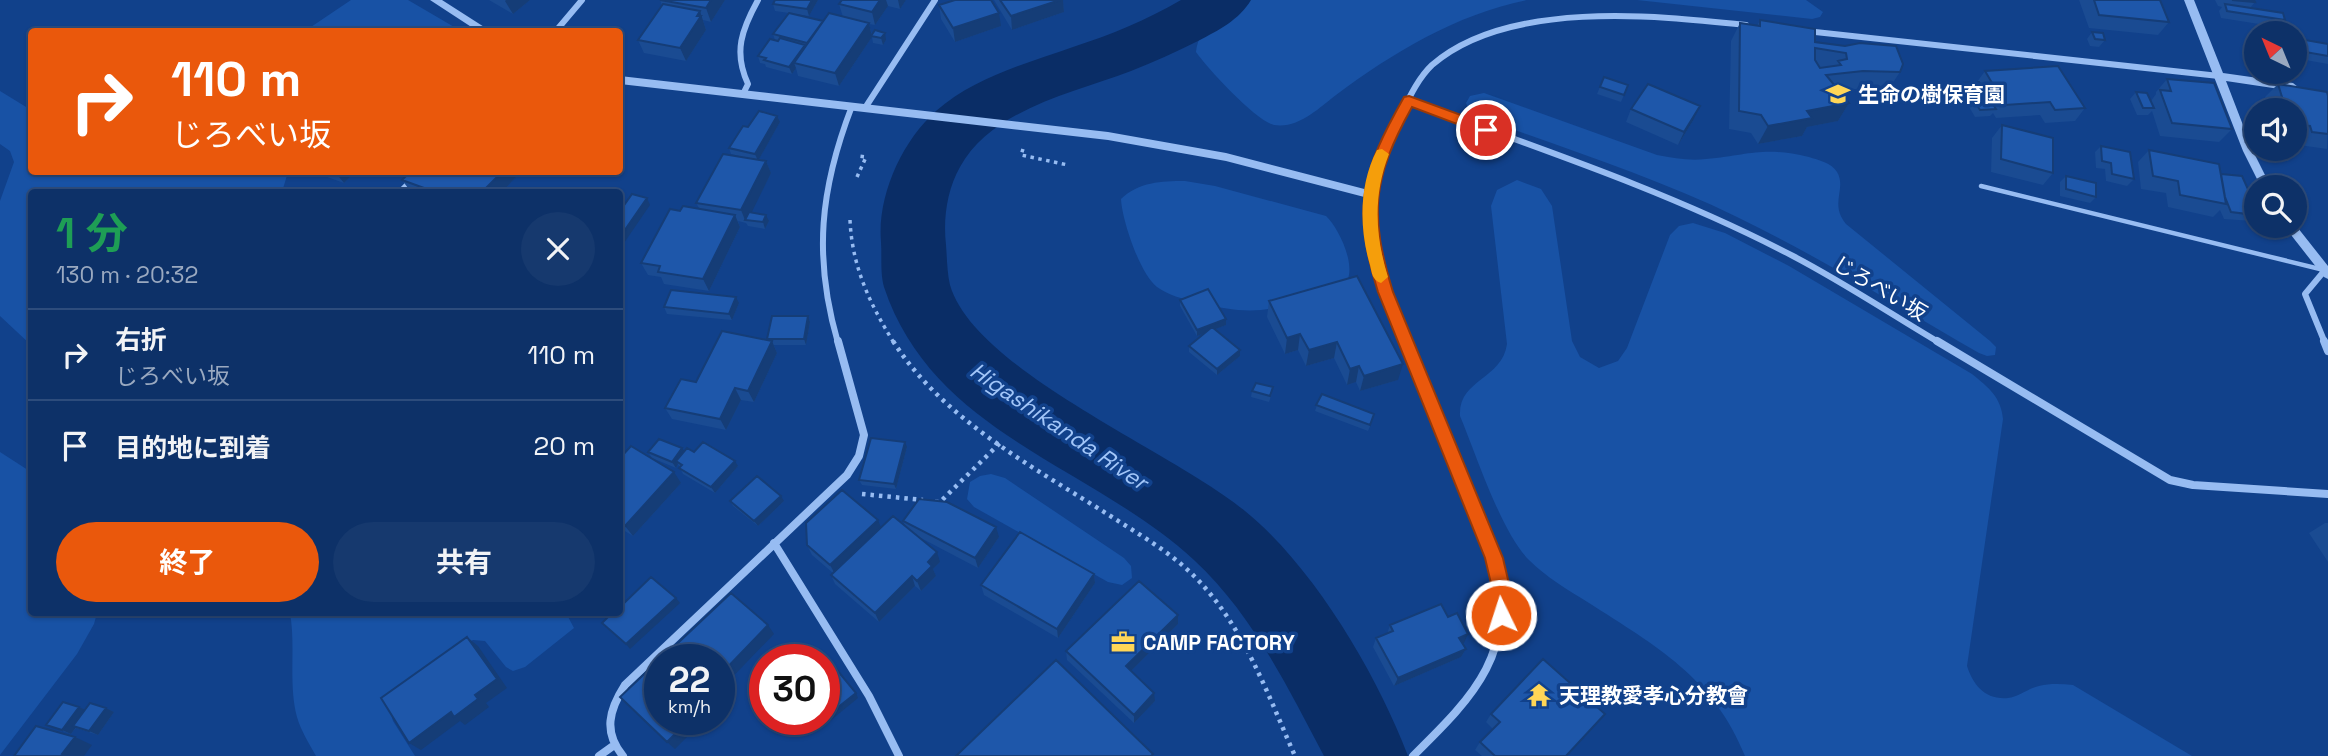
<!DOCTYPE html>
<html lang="ja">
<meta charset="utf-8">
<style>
:root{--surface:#0d3168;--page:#16396e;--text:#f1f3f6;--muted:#9aa9c0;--line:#2d4c7c;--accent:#ea580c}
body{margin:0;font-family:"Space Grotesk","Noto Sans JP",sans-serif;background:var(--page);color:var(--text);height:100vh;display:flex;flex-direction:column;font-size:26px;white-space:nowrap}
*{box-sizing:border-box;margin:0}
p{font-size:23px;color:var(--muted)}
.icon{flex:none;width:38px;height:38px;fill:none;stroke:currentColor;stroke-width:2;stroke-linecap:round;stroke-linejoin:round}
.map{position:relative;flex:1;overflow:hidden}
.panel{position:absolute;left:28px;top:189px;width:595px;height:427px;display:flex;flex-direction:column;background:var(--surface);border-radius:7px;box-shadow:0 2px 5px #0004,0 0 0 2px var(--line)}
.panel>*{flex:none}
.hud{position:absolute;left:28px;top:28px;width:595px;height:147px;border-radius:7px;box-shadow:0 2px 5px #0004,0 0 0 2px var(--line);background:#ea580c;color:#fff;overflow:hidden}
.needle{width:46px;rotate:317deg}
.buttons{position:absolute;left:2244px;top:21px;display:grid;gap:14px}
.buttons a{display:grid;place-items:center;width:63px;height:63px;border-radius:50%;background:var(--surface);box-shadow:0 2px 5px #0004,0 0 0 2px var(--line);font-size:35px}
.speed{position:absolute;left:644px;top:644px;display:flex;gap:14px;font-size:35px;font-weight:700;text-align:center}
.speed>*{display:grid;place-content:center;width:91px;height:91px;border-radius:50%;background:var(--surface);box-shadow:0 2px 5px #0004,0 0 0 2px var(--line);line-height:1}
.speed small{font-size:18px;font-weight:400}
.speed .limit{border:10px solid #d22;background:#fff;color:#111}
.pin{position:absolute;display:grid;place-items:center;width:60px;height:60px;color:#fff;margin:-30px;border:4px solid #fff;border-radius:50%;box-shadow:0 2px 7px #0007}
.me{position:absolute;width:77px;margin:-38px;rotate:356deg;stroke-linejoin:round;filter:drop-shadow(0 0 5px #0008)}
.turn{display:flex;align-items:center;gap:24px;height:147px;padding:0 28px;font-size:32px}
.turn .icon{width:91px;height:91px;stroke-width:2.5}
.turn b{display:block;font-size:49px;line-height:60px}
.round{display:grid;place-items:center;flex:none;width:74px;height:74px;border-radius:37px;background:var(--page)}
.headline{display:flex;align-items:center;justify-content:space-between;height:119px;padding:0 28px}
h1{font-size:42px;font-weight:700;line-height:52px;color:#1e9e55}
.cta{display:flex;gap:14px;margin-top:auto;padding:14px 28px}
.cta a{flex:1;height:80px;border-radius:42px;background:var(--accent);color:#fff;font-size:28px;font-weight:700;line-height:80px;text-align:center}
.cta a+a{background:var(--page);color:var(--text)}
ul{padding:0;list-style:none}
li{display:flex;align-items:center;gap:21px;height:91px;padding:0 28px;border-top:2px solid var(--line)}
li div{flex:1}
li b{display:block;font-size:26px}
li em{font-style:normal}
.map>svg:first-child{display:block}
.green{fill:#1852a5}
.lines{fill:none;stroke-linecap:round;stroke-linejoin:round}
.river{fill:#0a2d66;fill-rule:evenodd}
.path-far1{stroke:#97bcf2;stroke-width:3.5;stroke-dasharray:3.5 4.5;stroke-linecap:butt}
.path{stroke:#97bcf2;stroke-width:4.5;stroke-dasharray:3.5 5;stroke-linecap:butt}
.service{stroke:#97bcf2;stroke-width:4.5}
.minor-far1{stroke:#97bcf2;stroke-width:6}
.minor{stroke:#97bcf2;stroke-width:8}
.tertiary{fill:#97bcf2;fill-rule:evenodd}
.wall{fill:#1a4b92}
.shaded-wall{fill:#153d77}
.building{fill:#1e57aa;stroke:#153d77;stroke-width:2;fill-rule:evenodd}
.route{fill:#ea580c;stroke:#983908;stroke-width:2}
.slow{fill:#f59e0b}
.labels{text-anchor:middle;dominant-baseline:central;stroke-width:7;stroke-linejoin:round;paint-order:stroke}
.poi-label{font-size:21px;font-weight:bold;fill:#fff;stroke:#11418b;text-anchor:start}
.street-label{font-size:21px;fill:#fff;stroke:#11418b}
.water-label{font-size:23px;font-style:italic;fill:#a2c6f9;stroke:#11418b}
</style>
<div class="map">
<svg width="2328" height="756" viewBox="0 0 2328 756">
<rect width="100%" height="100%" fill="#11418b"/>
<path class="green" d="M351,0H408L461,31H305Z
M1247,0H1527C1457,14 1392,53 1336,95C1319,108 1298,129 1274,125C1256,121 1208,69 1196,52C1199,24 1224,15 1247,0Z
M1637,0H1806L1823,12L1820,17L1812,19Z
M0,91L31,110L32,172H288L282,192H32L31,345L0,316V201L14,162L10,151L0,144Z
M1484,93L1657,155C1674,158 1689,161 1706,159C1750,155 1763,146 1809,157C1818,160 1832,163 1837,172C1847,189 1829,203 1846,224L1990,341L1996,347L1995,355L1987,356L1979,353C1899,307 1820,257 1737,217C1655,177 1565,149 1479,117L1469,111L1466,103L1470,96Z
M1517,180L1541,189L1552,206L1572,341L1580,357L1599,368L1618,361L1627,348L1670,235L1679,226L1693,223L1725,233L1789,266L1972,374C1989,388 2001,397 2003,419L1967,666C1973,685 1985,700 2008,698C2018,697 2029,688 2039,686C2051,683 2062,684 2073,685L2192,756H1745C1714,678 1656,646 1589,603C1568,590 1546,577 1529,560C1501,532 1476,454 1460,416C1458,379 1502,380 1507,344L1491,206L1497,190Z
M1185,181L1215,186L1326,216C1339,228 1361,273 1342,287C1336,292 1324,294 1316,296C1267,313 1247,315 1196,302C1183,299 1168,295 1157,287C1140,274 1122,220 1121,199C1139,182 1161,181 1185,181Z
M0,452L31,472L32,612L97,613L94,624L77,654L0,755Z
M991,474L1005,478L1124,558L1131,566L1132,578L1122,585L1108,582L974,507L967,499L970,482L980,476Z
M290,613H566L574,628L525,667L513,671L506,667L485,641L473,640L460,646L390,710L393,721L415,756H316C309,743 301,731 297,717C288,683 296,647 290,613Z"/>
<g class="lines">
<path class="river" d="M1181,0H1251C1239,20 1219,30 1198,41C1176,52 1154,62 1131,71C1073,93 992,109 960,167C947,190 943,219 946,245C947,257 947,272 950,285C975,371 1174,452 1245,511C1313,566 1377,674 1408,756H1324C1287,686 1253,615 1194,560C1091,465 933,434 884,287C880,273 882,256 881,242C877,196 902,141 936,111C975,77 1025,64 1073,47C1110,35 1147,20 1181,0Z"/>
<path class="path-far1" d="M1023,149L1021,155L1068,165
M857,177L866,157L858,156
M850,220C852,267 870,304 894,343"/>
<path class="path" d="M893,341C943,420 1035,468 1112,517C1140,535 1170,552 1194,576C1244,626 1267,693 1295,756
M862,494L923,500
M935,502H940L1000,443"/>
<path class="service" d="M1981,186L2324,270"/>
<path class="minor-far1" d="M1806,31L2219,76
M555,32L582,0
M743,94L748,84C733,52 742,29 758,0
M1409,101C1538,148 1671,192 1793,256C1843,282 1891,314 1940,343
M865,108L935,0
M400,192L420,172
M838,343C813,257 820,189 852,106
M1407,343C1374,262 1353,207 1396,124C1406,105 1416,80 1432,65C1507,0 1654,15 1746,25
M2325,343L2305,294L2325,270"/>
<path class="minor" d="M1406,341L1494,558C1518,652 1476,694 1413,756
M1937,341L2170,480L2193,485L2328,494
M2324,341L2328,351
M774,543L869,696L899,756
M599,756L613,746
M623,756C603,732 609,710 625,685L847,475L859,456L864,435L838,341"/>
<path class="tertiary" d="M430,0H442L492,32H479Z
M2184,0H2194L2223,73L2293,83L2298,87L2293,91L2226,81L2253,151L2271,187H2261L2243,151Z
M620,76L1108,132L1226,153L1372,191L1378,195L1372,199L1226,161L1108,140L620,84Z
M2294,223L2328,266V279L2324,277L2284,226H2294Z"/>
</g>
<path class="wall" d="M489,0H530L513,14Z
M660,0H725L711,22L703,20L706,30L686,61L644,53L638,40L662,5Z
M818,0L809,16L795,14L823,21L843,17L839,4L842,0H906L900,9L888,6L875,25L869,24L872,35L886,40L883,45L873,43L872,37L839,86L798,76L796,68L792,74L766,67L765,64L760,63L758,56L775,40L773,34L789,13L775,11L773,4Z
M994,0H1063L1064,12L1012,30Z
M2079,0H2160L2169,22L2158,35L2089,28Z
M2215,0H2254L2255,2L2250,8L2285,20L2278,27L2221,18L2219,11L2222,7L2218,6Z
M939,5L1001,26L955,42L941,19Z
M1760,20L1815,42L1900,72L1888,90L1852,89L1838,91L1849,103L1838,121L1807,127L1802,136L1758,144L1751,133L1729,129L1731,41L1740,23L1757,26Z
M2092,32L2105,40L2099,47L2090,46L2087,39Z
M2294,38L2328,44V64L2294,58Z
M1985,71L2085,108L2075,121L2045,123L2040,115L1996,118L1993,113L1990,116L1975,117L1959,90L1964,83L1977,82Z
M1604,77L1628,85L1621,102L1597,94Z
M2167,79L2232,129L2219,142L2160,136L2152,111L2148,115H2137L2130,99L2136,92L2151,101L2156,94V92Z
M2278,84L2328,96L2327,149L2299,145L2297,139H2294V110H2269L2265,97Z
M1700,106L1694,119L1678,145L1626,122L1631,109Z
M780,122L759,159L766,161L771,173L751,212L769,221L765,229L748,226L746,223L738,221L740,227L709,291L664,284L661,277L648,275L641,263L680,211L699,208L696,203L739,156L731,154L729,148L748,127Z
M2002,125L2053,173L2043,185L1991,172L1992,138Z
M2101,146L2134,179L2127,186L2106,181L2105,169L2096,168L2095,152Z
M2149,150L2221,174L2256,207V218L2252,221L2224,219L2220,210L2213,217L2168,207L2166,193L2141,189L2138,162Z
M291,172H306L301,177L293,174Z
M313,172H355L344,183Z
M517,176L502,192H411L402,180Z
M2066,176L2096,197L2090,203L2060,196V182Z
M1180,300L1226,325L1215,329L1240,350V356L1217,375L1189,352V346L1204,333L1197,336L1180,306Z
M1269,301L1398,380L1360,391L1356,382L1347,385L1334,358L1306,366L1298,350L1285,354L1267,317Z
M739,303L732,320L667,314L664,307Z
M808,316L810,322L806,345H774L777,353L754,402L741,400L726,430L672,419L665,408L768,340L767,339Z
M1252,391L1272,393L1269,402L1251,397Z
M1317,405L1373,419L1368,431L1315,411Z
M907,447L896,489L862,485L859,480Z
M684,451L694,452L738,466L715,493L683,474L678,464L676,468L652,458L648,452Z
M620,458L681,483L633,536L620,528Z
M730,501H784L758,526L733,506Z
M903,521L999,537L978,568L919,537L940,562L933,569L936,576L921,591L915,586L879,622L835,584L831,575L833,573L812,555L807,545L881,527L905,526Z
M2325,523H2328V562L2309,533Z
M1094,574L1095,583L1058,638L984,595L981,585Z
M1178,615V624L1131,671L1155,701L1134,723L1067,660L1066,651Z
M1448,617L1468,634L1462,643L1466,649L1461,657L1394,686L1373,647L1376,638L1387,634L1390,625Z
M79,707L85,710L106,708L114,712L98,735L76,728L71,734L46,725Z
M1491,714L1566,756H1482L1475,750L1480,742L1493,729L1486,722Z"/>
<path class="shaded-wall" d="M506,0H530L513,14L505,1Z
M711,0H725L711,22L706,8Z
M812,0H818L809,16L807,9Z
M880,0H886L888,6L875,25L872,12Z
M898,0H906L900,9Z
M1060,0H1063L1064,12L1012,30L1011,16Z
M700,11L706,30L686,61L680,48Z
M999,13L1001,26L955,42L953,28Z
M869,23L872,37L839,86L835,73Z
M885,33L886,40L883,45L881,38Z
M805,45L808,52L794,63L796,68L792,74L789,67Z
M1849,103L1838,121L1807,127L1802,136L1758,144L1768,126L1807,111Z
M1700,106L1694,119L1678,145L1684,132Z
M777,116L780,122L758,161L755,154Z
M766,161L771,173L748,220H745L741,210Z
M296,172H306L301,177Z
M335,172H355L344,183Z
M502,172H515L517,176L502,192H482Z
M647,198L650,205L622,246L620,242V237Z
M735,215L740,227L709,291L703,279Z
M766,215L769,221L765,229L763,222Z
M736,297L739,303L732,320L729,314Z
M808,316L810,322L806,345L804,339Z
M1226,319V325L1197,336V330Z
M1300,334L1298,350L1285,354L1287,338Z
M772,341L777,353L754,402L748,391Z
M1337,342L1334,358L1306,366L1309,350Z
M1240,350V356L1217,375V369Z
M1403,364L1398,380L1360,391L1364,376Z
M1359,366L1356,382L1347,385L1350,369Z
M735,388L741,400L726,430L720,419Z
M905,442L907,447L896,489L894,484Z
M682,448L686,453L676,461L678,464L676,468L672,462Z
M735,461L738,466L715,493L711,487Z
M674,472L681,483L633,536L625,526Z
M781,496L784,501L758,526L754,521Z
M878,520L882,530L835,574L830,565Z
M996,527L999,537L978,568L975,558Z
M937,552L940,562L933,569L936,576L921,591L917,581L928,562Z
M1094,574L1095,583L1058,638L1057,629Z
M912,576L915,586L879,622L875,613Z
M676,598L680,603L630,649L626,644Z
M1178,615V624L1127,675L1126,666Z
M768,625L774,634L719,691V676Z
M1468,634L1464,643L1455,646L1459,638Z
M467,637L478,646L507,688L486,703L489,707L465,725L460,721L421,750L409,743L475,695Z
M1466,649L1461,657L1394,686L1398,678Z
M856,693L858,698L830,721L827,716Z
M1154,693L1155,701L1134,723V715Z
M79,707L88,711L71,734L62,730Z
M106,708L114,712L98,735L89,731Z
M690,719H705L675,749L667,742Z
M75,737L92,745L84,756H67L62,754Z"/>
<path class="building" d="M660,0H711L706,8Z
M775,0H812L807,9L773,4Z
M842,0H880L872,12L839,4Z
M955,0H991L999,13L953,28L939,5Z
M1000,0H1060L1011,16Z
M2094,0H2160L2169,22L2099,15Z
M2232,0H2254L2255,2Z
M663,4L700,11L697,16H701L680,48L638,40Z
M2225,4L2283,13L2285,20L2227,11Z
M789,13L823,21L807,43L773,34Z
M829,13L869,23L835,73L794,63Z
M1760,20L1815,29V42L1845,46L1860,43L1896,46L1903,64L1900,72L1863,71L1826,75L1849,103L1807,111L1812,118L1768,126L1761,115L1739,111L1740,23L1760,26ZM1815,48L1846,53L1847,59L1838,61L1841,65L1820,68L1815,60Z
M875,30L885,33L881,38L871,36Z
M2092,32L2103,33L2105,40L2095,39Z
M780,38L805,45L789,67L764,60L766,58L758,56L770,39L778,41Z
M2294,38L2328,44V56L2294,50Z
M2058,66L2085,108L2055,110L2050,102L2005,105L1985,71Z
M1604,77L1628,85L1624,95L1600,87Z
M2167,79L2214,83L2232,129L2172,123L2160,90L2171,91Z
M1979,82L1996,109L1980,110L1964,83Z
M1648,84L1700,106L1684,132L1631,109Z
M2278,84L2327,92L2328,96V134L2312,132L2310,126L2294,124V110H2286Z
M2136,92L2147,93L2154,108H2143Z
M759,111L777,116L755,154L729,148L743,126L748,127Z
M2002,125L2053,138V173L2001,159Z
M2101,146L2130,152L2134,179L2112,174L2111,163L2102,161Z
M2149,150L2219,164L2226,204L2180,195L2178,181L2153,176Z
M723,154L766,161L741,210L696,203Z
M410,172H502L482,192H435L402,180Z
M2221,174L2242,176L2256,207V215L2231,212L2225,197Z
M2066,176L2096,183V197L2066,189Z
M632,194L647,198L620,237V211Z
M683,206L735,215L703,279L658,272L660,266L641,263L670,209L680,211Z
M749,212L766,215L763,222L745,220Z
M1357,276L1403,364L1364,376L1359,366L1350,369L1337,342L1309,350L1300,334L1287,338L1269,301Z
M1208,289L1226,319L1197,330L1180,300Z
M671,290L736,297L729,314L664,307Z
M772,316H808L804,339H767Z
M1212,327L1240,350L1217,369L1189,346Z
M722,331L772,341L748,391L735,388L720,419L665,408L681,379L696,382Z
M1256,383L1273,387L1270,396L1252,391Z
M1322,394L1374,414L1370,425L1316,405Z
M871,438L905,442L894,484L859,480Z
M659,439L682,448L672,462L648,452Z
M703,442L735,461L711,487L679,468L682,465L676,461L687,448L694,452Z
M631,446L674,472L625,526L620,523V458Z
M757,476L781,496L754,521L730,501Z
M842,490L878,520L830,565L807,545L806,523Z
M919,499L947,502L996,527L975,558L903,521Z
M893,516L937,552L928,562L932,566L917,581L912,576L875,613L831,575Z
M1020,532L1094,574L1057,629L981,585Z
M651,577L676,598L626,644L602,623L613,612H620V607Z
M1139,581L1178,615L1126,666L1154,693L1134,715L1066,651Z
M731,593L768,625L719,676V660H664L662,658Z
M1441,604L1448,617L1457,613L1468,634L1459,638L1466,649L1398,678L1376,638L1393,631L1390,625Z
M467,637L497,679L475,695L478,699L454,717L451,712L409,743L381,698Z
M823,653L856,693L827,716L824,713V660H815Z
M1543,659L1605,714L1566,756H1495L1480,742L1500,722L1491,714Z
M659,660L660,661V719H690L667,742L620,697Z
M1056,660L1153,754L1151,756H956Z
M63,702L79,707L62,730L46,725Z
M90,703L106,708L89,731L73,726Z
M36,726L75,737L62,754L69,756H14Z"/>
<path class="route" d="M1409,96L1491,126L1493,130L1486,135L1412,107C1372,179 1369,214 1393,292L1503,558C1507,578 1516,601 1508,621L1501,623L1495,621L1492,615L1494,596L1485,558L1378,292C1352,207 1361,173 1404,97Z"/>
<path class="slow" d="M1382,149L1389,154C1373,195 1375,236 1388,277L1381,283C1372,280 1372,273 1370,265C1359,229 1359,184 1377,150Z"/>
<defs>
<g id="school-bare" transform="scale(1.89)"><path d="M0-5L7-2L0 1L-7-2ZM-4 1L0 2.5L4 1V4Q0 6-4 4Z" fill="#ffd657" stroke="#11418b" stroke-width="2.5" paint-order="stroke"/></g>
<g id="office-bare" transform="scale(1.89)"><path d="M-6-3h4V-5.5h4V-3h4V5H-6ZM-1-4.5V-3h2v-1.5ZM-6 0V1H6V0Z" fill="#ffd657" stroke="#11418b" stroke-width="2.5" paint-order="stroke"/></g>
<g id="temple-bare" transform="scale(1.89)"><path d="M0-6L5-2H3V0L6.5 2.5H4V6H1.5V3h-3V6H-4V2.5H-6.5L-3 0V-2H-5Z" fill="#ffd657" stroke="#11418b" stroke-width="2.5" paint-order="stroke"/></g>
</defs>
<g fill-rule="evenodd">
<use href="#school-bare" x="1838" y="94"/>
<use href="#office-bare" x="1123" y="642"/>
<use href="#temple-bare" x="1539" y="695"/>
</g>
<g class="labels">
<g class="poi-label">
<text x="1858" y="94">生命の樹保育園</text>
<text x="1143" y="642">CAMP FACTORY</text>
<text x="1559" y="695">天理教愛孝心分教會</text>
</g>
<g class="street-label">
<text transform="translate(1880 288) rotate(31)">じろべい坂</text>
</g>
<g class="water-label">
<text transform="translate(1059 426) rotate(34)">Higashikanda River</text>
</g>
</g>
</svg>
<div class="buttons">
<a><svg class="needle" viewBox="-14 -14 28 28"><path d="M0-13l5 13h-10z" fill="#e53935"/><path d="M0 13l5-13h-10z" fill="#9aa9c0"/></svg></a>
<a><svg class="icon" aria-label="sound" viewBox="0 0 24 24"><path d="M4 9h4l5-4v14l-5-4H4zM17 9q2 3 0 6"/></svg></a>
<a><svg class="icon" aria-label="search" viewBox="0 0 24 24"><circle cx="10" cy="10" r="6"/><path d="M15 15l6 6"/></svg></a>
</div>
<div class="speed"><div>22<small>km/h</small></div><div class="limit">30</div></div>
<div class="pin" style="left:1486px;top:130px;background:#d93025"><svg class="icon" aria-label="arrive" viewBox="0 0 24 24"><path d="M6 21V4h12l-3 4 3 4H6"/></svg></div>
<svg class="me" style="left:1501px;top:615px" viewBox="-20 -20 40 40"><circle r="17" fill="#ea580c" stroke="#fff" stroke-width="3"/><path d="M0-11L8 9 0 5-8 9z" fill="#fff"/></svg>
<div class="hud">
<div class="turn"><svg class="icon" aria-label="right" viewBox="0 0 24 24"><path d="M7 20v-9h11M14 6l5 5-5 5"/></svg><div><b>110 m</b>じろべい坂</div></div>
</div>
<section class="panel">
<div class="headline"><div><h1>1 分</h1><p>130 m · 20:32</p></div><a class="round"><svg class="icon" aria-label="close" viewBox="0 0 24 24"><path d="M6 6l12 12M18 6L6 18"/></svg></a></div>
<ul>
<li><svg class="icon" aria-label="right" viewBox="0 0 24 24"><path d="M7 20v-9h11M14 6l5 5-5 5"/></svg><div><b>右折</b><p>じろべい坂</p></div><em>110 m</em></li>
<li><svg class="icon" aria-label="arrive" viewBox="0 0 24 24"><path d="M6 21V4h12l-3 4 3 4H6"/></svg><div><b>目的地に到着</b></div><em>20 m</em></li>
</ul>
<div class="cta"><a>終了</a><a>共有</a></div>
</section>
</div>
